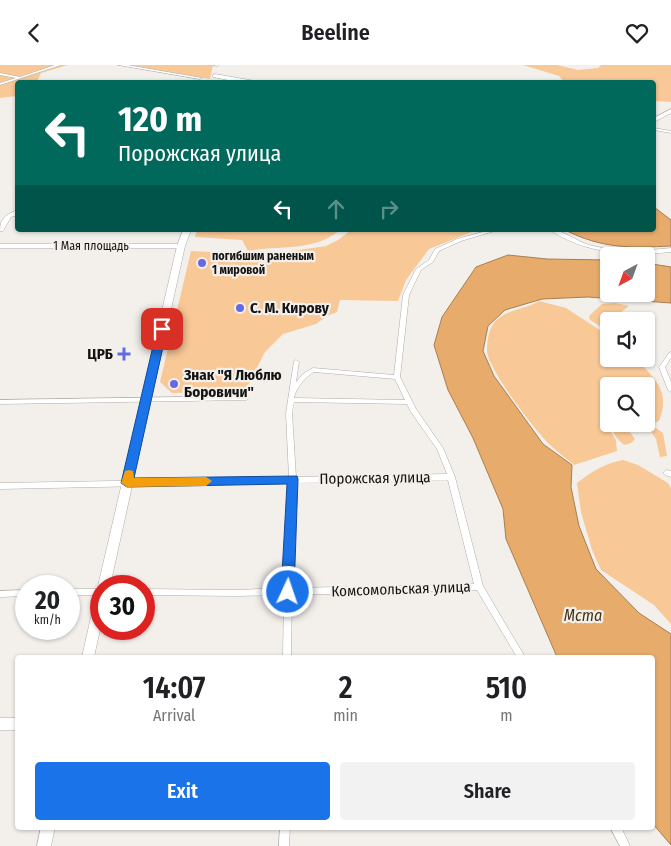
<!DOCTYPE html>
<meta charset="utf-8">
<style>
:root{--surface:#fff;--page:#f2f2f2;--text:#202124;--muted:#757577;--accent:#1a73e8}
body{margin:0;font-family:"Fira Sans Condensed",sans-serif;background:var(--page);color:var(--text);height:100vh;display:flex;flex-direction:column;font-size:19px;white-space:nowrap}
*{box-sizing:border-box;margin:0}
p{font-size:16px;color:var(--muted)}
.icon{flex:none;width:28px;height:28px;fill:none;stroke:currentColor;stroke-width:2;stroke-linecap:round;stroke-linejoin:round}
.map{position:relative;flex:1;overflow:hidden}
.side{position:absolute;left:15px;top:590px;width:640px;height:175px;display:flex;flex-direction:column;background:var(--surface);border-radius:5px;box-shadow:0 1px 4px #0004}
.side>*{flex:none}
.guide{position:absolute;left:15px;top:15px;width:641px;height:152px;border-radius:5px;box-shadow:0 1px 4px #0004;background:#00695c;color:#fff;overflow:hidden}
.needle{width:32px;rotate:221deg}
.tools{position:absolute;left:600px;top:182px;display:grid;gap:10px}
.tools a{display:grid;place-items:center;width:55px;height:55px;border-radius:5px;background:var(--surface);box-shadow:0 1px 4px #0004;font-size:25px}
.speed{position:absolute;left:15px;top:510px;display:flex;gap:10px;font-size:25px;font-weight:700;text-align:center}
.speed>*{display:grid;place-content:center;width:65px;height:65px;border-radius:50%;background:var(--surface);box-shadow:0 1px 4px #0004;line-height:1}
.speed small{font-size:12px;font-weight:400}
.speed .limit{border:8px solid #d22;background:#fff;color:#111}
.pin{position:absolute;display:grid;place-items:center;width:42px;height:42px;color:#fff;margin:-21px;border-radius:10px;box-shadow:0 2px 8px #0006}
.me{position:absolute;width:55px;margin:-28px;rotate:3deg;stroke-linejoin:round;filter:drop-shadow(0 0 4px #0008)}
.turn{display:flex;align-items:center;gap:18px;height:105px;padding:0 20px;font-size:22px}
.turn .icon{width:65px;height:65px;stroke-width:2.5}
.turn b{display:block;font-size:35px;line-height:42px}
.lanes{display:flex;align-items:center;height:48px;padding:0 20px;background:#0003;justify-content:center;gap:25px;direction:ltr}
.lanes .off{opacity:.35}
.eta{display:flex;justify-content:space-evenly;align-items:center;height:85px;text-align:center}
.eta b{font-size:30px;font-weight:600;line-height:35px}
.cta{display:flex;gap:10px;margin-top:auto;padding:10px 20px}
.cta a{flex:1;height:58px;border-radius:5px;background:var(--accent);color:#fff;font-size:20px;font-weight:600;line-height:58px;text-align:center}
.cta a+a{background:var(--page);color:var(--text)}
header{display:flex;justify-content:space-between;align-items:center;height:65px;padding:0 20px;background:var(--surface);font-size:22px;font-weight:600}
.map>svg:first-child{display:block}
.green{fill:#f8c897}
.water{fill:#e7ac6c;stroke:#a87e51}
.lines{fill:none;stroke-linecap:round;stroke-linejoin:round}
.street-casing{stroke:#afaca9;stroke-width:1}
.secondary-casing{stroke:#afaca9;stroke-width:1}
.street{fill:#fff;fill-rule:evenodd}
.secondary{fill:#fff;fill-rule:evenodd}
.route{fill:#1a73e8;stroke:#114b97}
.slow{fill:#f59e0b}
.poi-dot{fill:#646ae3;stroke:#f3f0ec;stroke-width:2}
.labels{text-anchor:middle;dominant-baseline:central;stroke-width:4.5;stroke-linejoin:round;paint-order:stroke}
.far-street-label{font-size:12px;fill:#141312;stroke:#f3f0ec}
.far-poi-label{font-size:12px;font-weight:bold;fill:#141312;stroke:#f3f0ec;text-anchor:start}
.poi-label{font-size:15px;font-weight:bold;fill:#141312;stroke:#f3f0ec;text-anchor:start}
.street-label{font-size:15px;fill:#141312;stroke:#f3f0ec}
.water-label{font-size:16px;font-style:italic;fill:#4a3115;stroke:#f3f0ec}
</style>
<header><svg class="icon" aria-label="back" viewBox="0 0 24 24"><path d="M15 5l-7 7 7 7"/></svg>Beeline<svg class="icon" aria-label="heart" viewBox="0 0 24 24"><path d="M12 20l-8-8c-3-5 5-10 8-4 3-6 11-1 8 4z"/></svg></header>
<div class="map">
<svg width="671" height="781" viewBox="0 0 671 781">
<rect width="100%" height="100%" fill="#f3f0ec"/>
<path class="green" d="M0,0H68L41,8L37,17L18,18L17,31L0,33Z
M125,0H213L210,14Z
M523,0H557L578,5L598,3L601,0H671V37L654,36V18L564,17L559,11Z
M197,165H340C314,187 280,180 248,186L242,175L195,172Z
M351,165H477L429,184L406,215L398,236L340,235L337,247L327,251L316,259L283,269L265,287L245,326L172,328L160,317L191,186L254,189L292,186L326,181L338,175Z
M539,236L566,243L609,271V294H636C655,314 671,326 659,356L649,360L628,359H646V321H609L610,359L608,362L616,375L617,386L574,400C566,393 556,386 548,378C534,364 488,304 487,286C487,281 488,268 491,263C500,244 523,246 539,236Z
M615,238L629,241L614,253V256H609V267L590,255L589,251L602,239Z
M624,359L635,374C632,378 629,379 624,380C617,374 613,369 611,360Z
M656,363L663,368L667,391L660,392L656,374L650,365Z
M623,395L638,400L668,418L671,423V559L654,540L601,505L592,485L581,447L577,418C591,407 605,398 623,395Z"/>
<path class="water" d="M654,142L671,155V181C631,183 603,184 565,165H654Z
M508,190L547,194L609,195V229H646V198L671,202V238L588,232L542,234L505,245L488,261L483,286L494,311L543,379L572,400L571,422L579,461L596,504L639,548L671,569V780L653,759L652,592H557L506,474L503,444L473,373L448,325L434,280L442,252L476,202Z"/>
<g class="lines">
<g class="street-casing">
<path id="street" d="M55,0H61L0,20V18L16,13L0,10V8L20,12Z
M118,0H127L202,13L200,14Z
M213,0H219L217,1Z
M654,63L671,66V68L654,65Z
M490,165H498L461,176L439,186L433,197L421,205L409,230L400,312L416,344L443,383L455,412L483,521L525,592H517L477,525L292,530L291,592H283L284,530L236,531L144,530V524L236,525L284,523L289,418L0,424V418L289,413L286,348L294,296L296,295L299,297L296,317L304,308L313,303L394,310L403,230L416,204L429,195L435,184L457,174ZM314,307L395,314L405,335L294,333C296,323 305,312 314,307ZM294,337L407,339L411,347L437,384L447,409L296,412L292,348ZM448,415L474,519L292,523L296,418Z
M550,165C564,165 576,176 589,180C616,187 644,186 671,183V187C629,191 585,189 550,165Z
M0,179H181L184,181L181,183H0Z
M671,287V293L665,302L671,317V327L668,325L659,302L669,288Z
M246,331L249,333L246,335L0,339V335Z
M667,405L671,406V412L665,410L663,408L665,406Z
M69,524H101V530H69Z
M26,525V531L0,532V526Z
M280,762H290L289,781H279Z
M610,762H621L630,781H620Z"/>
</g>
<g class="secondary-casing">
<path id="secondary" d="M215,9L255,16L257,18H243L213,12V10Z
M671,44V48L654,57V53Z
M18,145V150L11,152L3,166H0C0,153 6,149 18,145Z
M183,165H191L185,181L110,521H101V525L98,521L177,181Z
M101,529V560L94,592H82L95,534L97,530Z
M0,653H18V665H0Z
M41,762H55L51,781H37Z"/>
</g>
<use href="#street" class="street"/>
<use href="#secondary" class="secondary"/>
</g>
<path class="route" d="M162,261L167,264L134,413L297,411L298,414L294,527L292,531L288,532L283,531L281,527L287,419L127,422L121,418L157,264Z"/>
<path class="slow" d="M129,405L133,406L134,413L206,412L212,416L206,421L127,422L121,418L125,406Z"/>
<g class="poi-dot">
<circle cx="202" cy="198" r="5"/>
<circle cx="240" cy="243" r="5"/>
<path d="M121.5 281.5h5v5h5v5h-5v5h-5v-5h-5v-5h5z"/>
<circle cx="174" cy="319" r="5"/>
</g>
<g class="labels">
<g class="far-street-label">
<text x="91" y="181">1 Мая площадь</text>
</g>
<g class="far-poi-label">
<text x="212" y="191">погибшим раненым<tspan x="212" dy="14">1 мировой</tspan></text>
</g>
<g class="poi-label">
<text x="250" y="243">С. М. Кирову</text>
<text x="113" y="289" text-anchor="end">ЦРБ</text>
<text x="184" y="310">Знак "Я Люблю<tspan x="184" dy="17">Боровичи"</tspan></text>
</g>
<g class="street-label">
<text transform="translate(375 413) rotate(-1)">Порожская улица</text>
<text transform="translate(401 524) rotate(-2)">Комсомольская улица</text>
</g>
<g class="water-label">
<text x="583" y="550">Мста</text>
</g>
</g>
</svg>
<div class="tools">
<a><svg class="needle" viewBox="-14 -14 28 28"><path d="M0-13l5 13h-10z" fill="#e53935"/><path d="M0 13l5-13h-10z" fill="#757577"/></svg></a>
<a><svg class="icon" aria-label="sound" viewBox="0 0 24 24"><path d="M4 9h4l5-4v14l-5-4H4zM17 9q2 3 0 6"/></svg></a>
<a><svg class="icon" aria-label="search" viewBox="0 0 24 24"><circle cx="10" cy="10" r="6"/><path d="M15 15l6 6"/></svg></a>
</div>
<div class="speed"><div>20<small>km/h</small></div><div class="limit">30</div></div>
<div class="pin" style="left:162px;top:264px;background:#d93025"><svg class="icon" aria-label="arrive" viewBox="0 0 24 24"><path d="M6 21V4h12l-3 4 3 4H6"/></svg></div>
<svg class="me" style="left:288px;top:527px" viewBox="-20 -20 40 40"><circle r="17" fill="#1a73e8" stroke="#fff" stroke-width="3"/><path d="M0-11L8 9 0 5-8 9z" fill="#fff"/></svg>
<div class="guide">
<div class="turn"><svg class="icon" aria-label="left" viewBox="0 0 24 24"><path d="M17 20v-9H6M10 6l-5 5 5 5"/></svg><div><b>120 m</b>Порожская улица</div></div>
<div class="lanes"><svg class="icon" aria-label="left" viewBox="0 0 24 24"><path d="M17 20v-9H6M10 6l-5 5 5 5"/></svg><svg class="icon off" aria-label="ahead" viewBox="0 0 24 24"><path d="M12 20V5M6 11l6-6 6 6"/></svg><svg class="icon off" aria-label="right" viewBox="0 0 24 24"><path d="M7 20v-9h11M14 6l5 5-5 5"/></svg></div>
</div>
<section class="side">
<div class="eta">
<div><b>14:07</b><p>Arrival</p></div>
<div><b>2</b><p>min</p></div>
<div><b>510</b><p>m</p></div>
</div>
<div class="cta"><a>Exit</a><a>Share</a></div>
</section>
</div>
